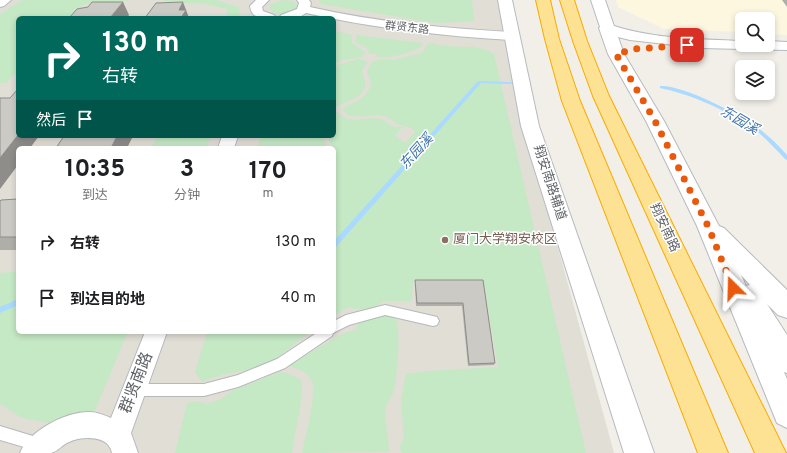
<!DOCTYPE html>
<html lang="zh">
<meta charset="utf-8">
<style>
:root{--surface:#fff;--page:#f6f6f6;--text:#202124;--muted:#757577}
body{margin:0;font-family:Overpass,"Noto Sans SC",sans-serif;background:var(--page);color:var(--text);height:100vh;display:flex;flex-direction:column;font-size:15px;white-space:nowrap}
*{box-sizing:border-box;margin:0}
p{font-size:13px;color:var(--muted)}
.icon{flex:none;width:22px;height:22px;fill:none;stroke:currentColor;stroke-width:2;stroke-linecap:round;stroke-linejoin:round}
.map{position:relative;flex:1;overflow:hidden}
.details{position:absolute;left:16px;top:146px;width:320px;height:188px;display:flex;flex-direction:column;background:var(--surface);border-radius:6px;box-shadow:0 2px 6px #0003}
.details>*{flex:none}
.guide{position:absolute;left:16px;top:16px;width:320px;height:122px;border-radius:6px;box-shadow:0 2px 6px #0003;background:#00695c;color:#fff;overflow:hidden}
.fabs{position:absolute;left:735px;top:12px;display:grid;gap:8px}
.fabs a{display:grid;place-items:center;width:40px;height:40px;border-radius:6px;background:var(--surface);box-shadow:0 2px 6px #0003;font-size:20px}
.pin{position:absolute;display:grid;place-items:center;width:34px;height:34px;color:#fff;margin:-17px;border-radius:8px;box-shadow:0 2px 6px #0006}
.me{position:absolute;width:44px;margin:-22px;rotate:338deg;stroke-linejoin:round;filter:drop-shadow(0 0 3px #0008)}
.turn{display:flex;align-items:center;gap:14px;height:84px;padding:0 20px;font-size:18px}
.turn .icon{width:52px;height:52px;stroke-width:2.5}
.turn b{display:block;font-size:28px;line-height:34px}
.then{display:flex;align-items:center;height:38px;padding:0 20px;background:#0003;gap:8px;font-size:15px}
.eta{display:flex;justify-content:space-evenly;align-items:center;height:68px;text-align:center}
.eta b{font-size:24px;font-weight:700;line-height:28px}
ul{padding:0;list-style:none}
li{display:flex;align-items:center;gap:12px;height:56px;padding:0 20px}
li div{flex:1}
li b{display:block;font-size:15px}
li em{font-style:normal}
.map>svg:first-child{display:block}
.commercial{fill:#fef7e0}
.education{fill:#e1ded6;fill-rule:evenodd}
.green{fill:#c5e8c5}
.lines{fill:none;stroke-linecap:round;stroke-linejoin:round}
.stream{fill:#aadaff;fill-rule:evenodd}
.lane-casing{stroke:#b5b8bc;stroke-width:2}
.street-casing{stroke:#b5b8bc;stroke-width:2}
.secondary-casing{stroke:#b6babf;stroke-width:2}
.highway-casing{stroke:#f9ab00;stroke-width:2}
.lane{fill:#fff;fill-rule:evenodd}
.street{fill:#fff;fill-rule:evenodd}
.secondary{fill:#fff;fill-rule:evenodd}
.highway{fill:#fde293;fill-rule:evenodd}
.wall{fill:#afaea9}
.shaded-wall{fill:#8f8d8a}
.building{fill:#cccac5;stroke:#8f8d8a}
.route{stroke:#ea580c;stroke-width:7;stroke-dasharray:0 12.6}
.education-dot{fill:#8d6e63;stroke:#fff;stroke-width:1.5}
.labels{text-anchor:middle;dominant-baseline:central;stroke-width:3;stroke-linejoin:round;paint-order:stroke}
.far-street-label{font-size:11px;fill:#5f6368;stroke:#fff}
.street-label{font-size:13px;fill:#5f6368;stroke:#fff}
.education-label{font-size:13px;fill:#785e54;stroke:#fff;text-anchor:start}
.water-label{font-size:14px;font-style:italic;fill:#4174aa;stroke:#fff}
.near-street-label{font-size:16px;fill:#5f6368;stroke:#fff}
</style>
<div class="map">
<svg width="787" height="453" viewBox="0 0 787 453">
<rect width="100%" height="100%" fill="#f1efe8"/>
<path class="commercial" d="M616,0H787V35L768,34V19H742V32L664,29L618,7Z"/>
<path class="education" d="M0,0H500L522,116L614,453H0ZM18,18H334V136H18ZM18,148H334V332H18Z"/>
<path class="green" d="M22,0H133L84,4L70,18H18V70L6,83H0V14Z
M162,0H216L239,7L240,18H227V9L205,4L167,2Z
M282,0L293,1L297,5V8C290,14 274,17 269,8L271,4Z
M319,0H472L474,21L436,23L320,4Z
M334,31L352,35V43L365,52V54L362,55L363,57L343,60L334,64Z
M356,35L423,43L421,47C408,54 391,58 377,57V54H370L366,47L356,43Z
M431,43C451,50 476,42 494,54L586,453H402L399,447L404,439L401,399L406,374L427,371L498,367L483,280L413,281L412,301H383L374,308L354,309L349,307L334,316V148L329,141L328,136H334V114L337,112C353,127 364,115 380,119C392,123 387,128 403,127L395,135L405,143L415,132L412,128C408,127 401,126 397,124C393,121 389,117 384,116C370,112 352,123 342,109C354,101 367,100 371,84L367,72L371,63L378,60H394L422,53L428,44Z
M359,59L368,62L362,70C362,75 366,81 365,86C363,98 343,102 334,108V66Z
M158,136H211L206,148H151Z
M261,136H321L326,144L327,148H257Z
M18,271V332H128L95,410L55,424L22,418L0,404V273Z
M377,316C382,316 390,314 395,318C402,325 397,384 393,393C391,398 387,402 386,407C384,422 389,437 389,452L302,453C305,437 318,393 311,379C306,371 296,368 287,366L342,334L355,330L359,323L364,320Z
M207,332H310C299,339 275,362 265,365C245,372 219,373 202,382L195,372Z
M280,372L288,373L302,381C303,405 295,429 292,453H175L187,403L196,401L206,404L221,399L233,390Z"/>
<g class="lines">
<path class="stream" d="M478,81L511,82L513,83L511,84L481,83L336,247L334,248V241Z
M660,86C685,85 742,116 762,131C771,138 779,146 787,155V160L785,159C777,150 768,141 759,133C731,112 694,95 660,88Z
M18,299V305L0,313V307Z"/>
<g class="lane-casing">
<path id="lane" d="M385,305L433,316L437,317L439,321L437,325L433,326L385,315L349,325L333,333L332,336L285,368L238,387L204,396H134L129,395L128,390L129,385L134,384H204L238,375L277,359L318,332H334V321L346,315Z
M0,426L46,440L48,445L46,450L41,452L0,440Z"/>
</g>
<g class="street-casing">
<path id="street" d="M0,0H11L4,6L0,7Z
M256,0H269L262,7L263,11L274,15L276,18C265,18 252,21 250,6Z
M297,0H309L311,3L310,7C376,22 443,28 511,32L515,33L517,36L515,39L511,40C442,36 372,28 306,13L298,18H279L281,15L297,9L299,3Z
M222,136H238L234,148H218Z
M145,332H167L131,433L138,453H112C109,435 82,436 69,442C63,444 57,452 51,453C41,453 30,453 20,453C29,431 66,411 90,412C97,412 104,415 111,418Z"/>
</g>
<g class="secondary-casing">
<path id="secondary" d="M498,0H512L539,126L654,453H624L521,126Z
M591,0H605L614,26C654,39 700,39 742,41V45H768V41L787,42V50L701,48L630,40L618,37L624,54L664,121L719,226L724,228L787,290V318L778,315L767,304L787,335V373L784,372L787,379V428L777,423L697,226L646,121L608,54L599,28L600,27ZM741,275L750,285L746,286Z"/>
</g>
<g class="highway-casing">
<path id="highway" d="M536,0H550L559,39L580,101L728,453H698L562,101L545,39Z
M560,0H574L587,41L609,96L786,453H755L593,96L573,41Z"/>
</g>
<use href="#lane" class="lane"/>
<use href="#street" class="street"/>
<use href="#secondary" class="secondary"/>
<use href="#highway" class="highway"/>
</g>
<path class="wall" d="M782,0H787V7Z
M18,199V250H0V201Z
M415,280H483L495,363L494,365L468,366L462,306H416Z"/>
<path class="shaded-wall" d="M123,2L129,15L127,18H110Z
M183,2L188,15L189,18H181L179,10Z
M18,135V136H39L30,148H18V165L0,189V158Z
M117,136H133L127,148H111Z"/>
<path class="building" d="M92,2H123L110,18H69L77,9L88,7Z
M183,2L179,10H186L181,18H145L156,3Z
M18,89V135L0,158V98H10Z
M64,136H117L111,148H56Z
M18,199V237H0V201L1,200Z
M415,280H483L495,363L469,364L463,303H417Z"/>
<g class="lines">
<path class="route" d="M687,45L635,49L616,54L655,121L708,226L733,288"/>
</g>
<circle class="education-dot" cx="445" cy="240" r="4"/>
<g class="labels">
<g class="far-street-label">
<text transform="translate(407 28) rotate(6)">群贤东路</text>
</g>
<g class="street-label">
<text transform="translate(549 183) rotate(72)">翔安南路辅道</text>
<text transform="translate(664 228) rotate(65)">翔安南路</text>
</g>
<g class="education-label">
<text x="453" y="240">厦门大学翔安校区</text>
</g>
<g class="water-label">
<text transform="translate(739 121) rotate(31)">东园溪</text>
<text transform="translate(417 152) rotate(-48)">东园溪</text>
</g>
<g class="near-street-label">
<text transform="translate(137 383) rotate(-69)">群贤南路</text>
</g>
</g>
</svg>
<div class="fabs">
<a><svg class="icon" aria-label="search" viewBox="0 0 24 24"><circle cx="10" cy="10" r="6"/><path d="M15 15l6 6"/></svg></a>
<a><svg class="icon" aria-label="layers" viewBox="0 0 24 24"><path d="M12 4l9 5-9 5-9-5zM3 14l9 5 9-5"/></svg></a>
</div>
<div class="pin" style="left:687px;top:45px;background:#d93025"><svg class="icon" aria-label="arrive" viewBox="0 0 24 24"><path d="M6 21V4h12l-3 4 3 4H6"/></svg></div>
<svg class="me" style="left:733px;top:288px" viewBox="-20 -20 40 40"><path d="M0-17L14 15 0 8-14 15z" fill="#ea580c" stroke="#fff" stroke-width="4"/></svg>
<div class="guide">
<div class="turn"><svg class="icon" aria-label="right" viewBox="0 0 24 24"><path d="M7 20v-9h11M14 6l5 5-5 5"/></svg><div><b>130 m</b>右转</div></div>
<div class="then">然后<svg class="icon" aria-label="arrive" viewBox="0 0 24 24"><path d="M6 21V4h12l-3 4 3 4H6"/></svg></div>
</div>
<section class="details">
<div class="eta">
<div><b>10:35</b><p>到达</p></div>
<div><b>3</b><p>分钟</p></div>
<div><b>170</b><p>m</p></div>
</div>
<ul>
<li><svg class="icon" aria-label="right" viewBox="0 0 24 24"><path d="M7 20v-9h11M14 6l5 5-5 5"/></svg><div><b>右转</b></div><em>130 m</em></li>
<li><svg class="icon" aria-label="arrive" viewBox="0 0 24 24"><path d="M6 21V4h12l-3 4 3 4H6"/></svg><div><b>到达目的地</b></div><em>40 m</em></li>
</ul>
</section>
</div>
